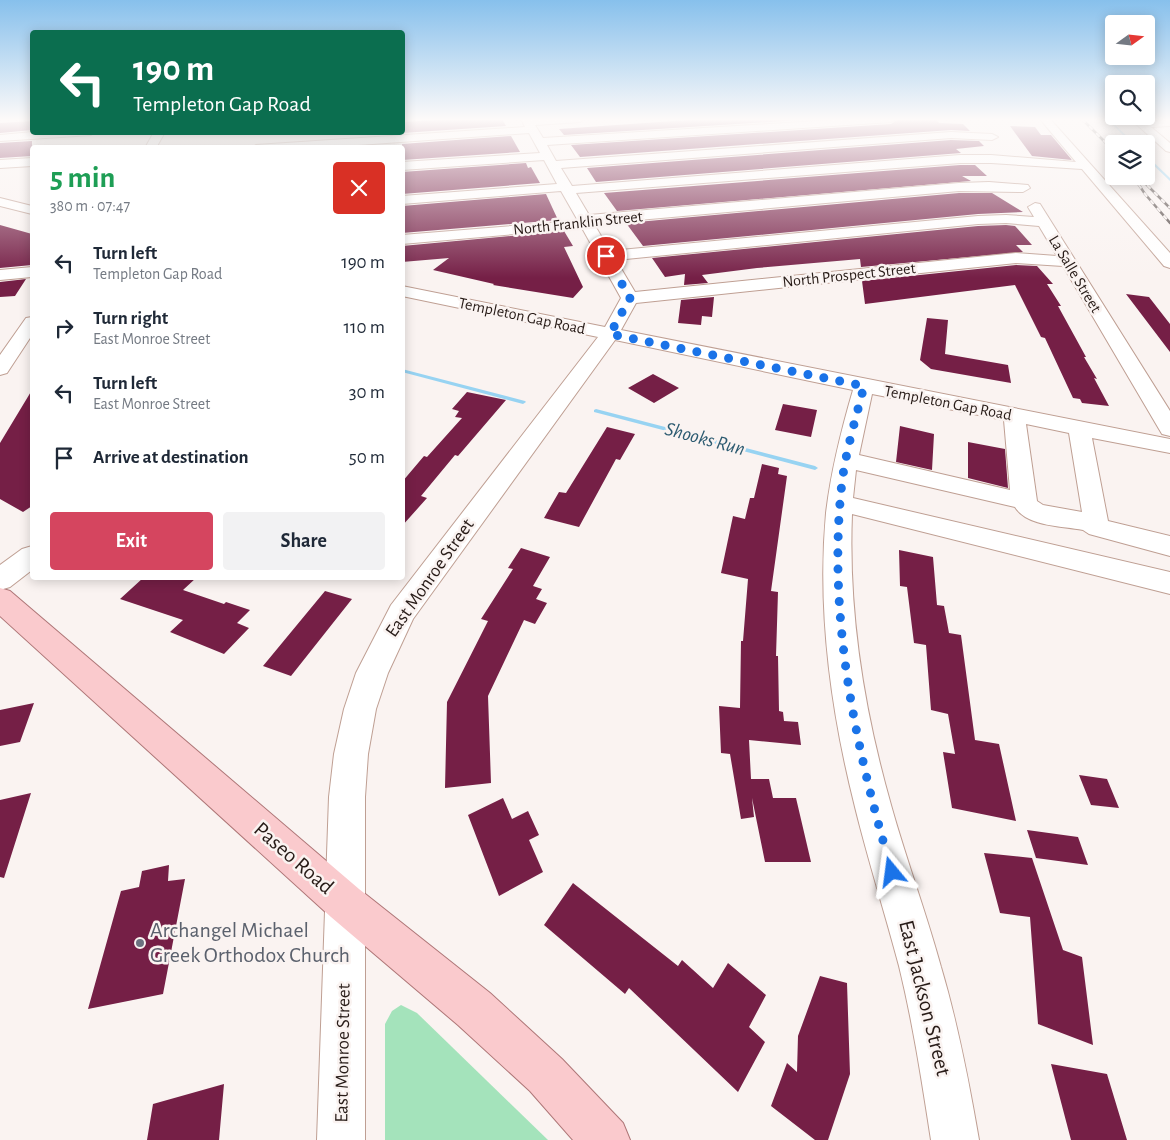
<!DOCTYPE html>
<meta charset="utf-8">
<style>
:root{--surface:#fff;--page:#f2f2f3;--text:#1f2937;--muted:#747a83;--accent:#d5455f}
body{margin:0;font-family:"Alegreya Sans",sans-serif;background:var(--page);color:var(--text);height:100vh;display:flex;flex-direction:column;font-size:19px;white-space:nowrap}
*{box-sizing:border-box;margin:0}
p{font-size:16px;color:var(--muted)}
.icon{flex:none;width:28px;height:28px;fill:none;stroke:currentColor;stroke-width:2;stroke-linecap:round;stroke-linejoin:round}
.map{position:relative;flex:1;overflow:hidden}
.panel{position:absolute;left:30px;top:145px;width:375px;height:435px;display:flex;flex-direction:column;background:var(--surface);border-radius:5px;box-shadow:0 2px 12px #0003}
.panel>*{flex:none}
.top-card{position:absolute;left:30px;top:30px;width:375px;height:105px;border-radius:5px;box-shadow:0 2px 12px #0003;background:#0b6e4f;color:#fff;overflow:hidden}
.needle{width:32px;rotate:75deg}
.controls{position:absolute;left:1105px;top:15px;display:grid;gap:10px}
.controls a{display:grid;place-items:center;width:50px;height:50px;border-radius:5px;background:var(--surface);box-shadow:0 2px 12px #0003;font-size:25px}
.pin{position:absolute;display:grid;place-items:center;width:42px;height:42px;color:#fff;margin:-21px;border:2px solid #fff;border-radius:50%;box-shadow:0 1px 5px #0007}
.me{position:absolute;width:55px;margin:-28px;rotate:344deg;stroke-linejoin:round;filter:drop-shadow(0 0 4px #0008)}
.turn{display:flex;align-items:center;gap:18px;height:105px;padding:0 20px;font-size:22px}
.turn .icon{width:65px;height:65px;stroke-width:2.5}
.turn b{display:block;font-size:35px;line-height:42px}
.round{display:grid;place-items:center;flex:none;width:52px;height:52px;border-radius:5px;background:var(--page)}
.headline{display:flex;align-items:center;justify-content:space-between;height:85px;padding:0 20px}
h1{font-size:30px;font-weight:600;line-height:38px;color:#1e9e55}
.button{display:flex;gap:10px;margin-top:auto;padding:10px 20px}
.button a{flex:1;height:58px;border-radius:5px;background:var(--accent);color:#fff;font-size:20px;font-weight:600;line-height:58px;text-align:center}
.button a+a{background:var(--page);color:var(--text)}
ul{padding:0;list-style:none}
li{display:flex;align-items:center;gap:15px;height:65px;padding:0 20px}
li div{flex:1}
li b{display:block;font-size:19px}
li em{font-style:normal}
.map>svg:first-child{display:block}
.green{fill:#a4e3bb}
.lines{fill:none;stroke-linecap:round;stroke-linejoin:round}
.stream{fill:#97d3f2;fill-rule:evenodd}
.building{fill:#751f46}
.minor-casing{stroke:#bf9f93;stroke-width:2}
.major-casing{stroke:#ae7677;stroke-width:2}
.minor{fill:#fff;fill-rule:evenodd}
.major{fill:#facacd;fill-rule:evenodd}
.rail-casing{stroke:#504542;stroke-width:2.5}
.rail{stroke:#faf3f1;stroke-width:2;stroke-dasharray:5;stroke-linecap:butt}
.route{stroke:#1a73e8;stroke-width:9;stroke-dasharray:0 16.2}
.worship-dot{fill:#6b7280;stroke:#faf3f1;stroke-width:2}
.labels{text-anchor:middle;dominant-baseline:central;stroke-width:5;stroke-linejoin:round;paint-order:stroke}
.far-street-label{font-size:16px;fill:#271b17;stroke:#faf3f1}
.street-label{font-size:19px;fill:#271b17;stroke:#faf3f1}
.water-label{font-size:20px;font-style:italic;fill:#2d5b71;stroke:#faf3f1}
.near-street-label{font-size:22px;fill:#271b17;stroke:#faf3f1}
.near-worship-label{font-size:22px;fill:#5b616d;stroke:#faf3f1;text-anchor:start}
</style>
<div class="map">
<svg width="1170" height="1140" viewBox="0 0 1170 1140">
<rect width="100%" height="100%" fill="#faf3f1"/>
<path class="green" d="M401,1005L417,1013L548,1140H385V1024L392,1011Z"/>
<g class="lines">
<path class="stream" d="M1107,119H1109L1135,144H1132Z
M1146,155L1170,178V181L1146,158Z
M402,369L525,401L526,402L523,404L402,372Z
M596,409L815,466L818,468L815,470L594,412V410Z"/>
</g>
<path class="building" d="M453,119H502L506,126L402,133V122Z
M702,119H816L564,135L559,129Z
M916,119H936L939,123L963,124L970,131L951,130L580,157L571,145L891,124L897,120Z
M32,121V130L0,133V123Z
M1010,126L1035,127L1041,135H1051L1072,160L1032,156Z
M511,136L520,152L402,160V144Z
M951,140L979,141L984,146L956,149L961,153L596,182L587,168Z
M32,141V156L0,158V143Z
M526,163L528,168L531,167L540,183L402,194V172Z
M960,165H975L987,176H962L971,181L617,211L604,193Z
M959,193H992L1023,212L978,214L643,246L626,223Z
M546,194L558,220L402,233V206Z
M0,225L32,234V265L0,268Z
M1006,225L1015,226L1032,245H1016L1023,252L861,267L860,259L757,268L702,275L708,283L684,285L685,274L665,277L652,258L978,226Z
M564,231L573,246L564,247L583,287L573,298L493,285L494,284L433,270L449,258L402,262V246Z
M1016,265L1037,266L1053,284H1047L1061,306H1058L1086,357H1084L1097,379L1094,378L1109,406L1082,403L1080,399L1073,398L1045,338L1041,337L1015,285L865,304L862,281Z
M26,279L15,296L0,297V282Z
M1126,294L1149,297L1170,324V352Z
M714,297L712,317L702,316L701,325L678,323L681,300Z
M927,318L948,320L945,354L1008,365L1011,383L931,369L920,360Z
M653,374L679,388L654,403L628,388Z
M32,390V506L23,512L0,499V443Z
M467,392L506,400L458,456L455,455L421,496L427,498L402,526V482L424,456L427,457L462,418L455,417L459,411L452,409Z
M783,404L817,410L811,437L775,430Z
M900,426L934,434L932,470L896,462Z
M607,427L635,434L620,460L616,459L579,527L544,518L559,492L566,493Z
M968,442L1005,449L1008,488L968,478Z
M762,464L779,468L778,474L787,476L771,591L778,592L776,656H778L779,711L783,712L784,721L798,722L801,745L749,740L751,779H769L773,798H796L811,862H765L752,798L754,817L741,819L730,754L721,753L719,706L740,708L741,641H743L748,579L721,573L733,516L745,519L750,498H754Z
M521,548L550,557L533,586L542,589L536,599L547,603L535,624L524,620L488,696L491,783L445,788L447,702L488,621L481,619L513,569L508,568Z
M899,550L933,557L937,605L944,606L949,633L961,635L975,740L999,744L1016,821L952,808L943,752L955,754L948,714L931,710L926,645L914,643L907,587L900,586Z
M143,578H157L166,580L169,578H196L183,590L224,604L226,602L250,610L237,623L249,628L224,654L170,632L183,620L120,599Z
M325,591L352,599L291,676L263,666Z
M34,703L20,742L0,746V710Z
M1079,775L1107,779L1119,808L1091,805Z
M31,793L4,878L0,877V800Z
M503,798L512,819L528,811L539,835L529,840L543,872L499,896L468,815Z
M1027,830L1078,837L1088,865L1036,858Z
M984,853L1032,858L1063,950L1082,957L1093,1045L1038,1024L1030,917L1000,913Z
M169,865L168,881L185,879L163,994L88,1009L121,891L139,887L142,871Z
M573,883L678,966L682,960L713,988L728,963L766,995L749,1027L765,1042L738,1092L629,988L625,994L544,925Z
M820,976L847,983L850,1074L828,1140H815L771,1106L787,1063L797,1072L798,1036Z
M1051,1064L1107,1074L1127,1140H1071Z
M224,1084L219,1140H147L153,1104Z"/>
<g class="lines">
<g class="minor-casing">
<path id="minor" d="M521,119H585L580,122L535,125L543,138L849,119H896L891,122L547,145L556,161L951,132L992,134L998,137L992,140L951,138L561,168L572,186L960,155H991L1076,162L1040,119H1050L1170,253V268L1164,266L1082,169L991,163H960L576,193L589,215L959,183L989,182L1028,185L1030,188L1023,192L959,191L594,224L610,251L978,216L1006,215L1034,217L1028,207L1035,203L1040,204L1170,411V436L1162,434L1159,429L1063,266L1016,263L636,303L621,330L1170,439V453L1092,438L1108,521L1170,536V556L1089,534L1083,530C1063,526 1027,527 1015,507L856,470L853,498L1170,572V594L852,514C848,613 864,710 891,805C906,859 926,912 941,967C958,1024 969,1082 979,1140H931C922,1082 913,1023 899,966C885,913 868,860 855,807C831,712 817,611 826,513C831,471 841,431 853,390L615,340L413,619L388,673L376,709L368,754L365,797V1140H317L329,797L334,754L344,709L356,673L391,605L598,337L402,296V286L605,327L621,298L582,228L402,244V235L573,221L577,219L561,191L402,204V196L557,184L544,160L402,170V162L540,153L529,133L316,148H251L256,145L525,127ZM1006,223L1039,226L1057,256L1016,253L635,292L616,260L978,224ZM872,394L1004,420L1010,490L859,455ZM1026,424L1069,433L1082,512L1043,505L1037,501Z
M1170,120V126L1151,127L1170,143V152L1166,151L1136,124L1141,121Z
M33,132H96L91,135L0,141V135Z
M154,132H165L156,148H145Z
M32,158V166L0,168V160Z
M0,198L32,206V214L0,206Z
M32,267V277L0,280V270Z
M32,317V335L7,373L0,375V355L26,318Z
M32,546V570L10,587L0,590V565L22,549Z"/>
</g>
<g class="major-casing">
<path id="major" d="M0,588L10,591L359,889L490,993L562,1059L623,1123L630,1140H573L530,1091L458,1025L331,917L0,616Z"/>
</g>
<use href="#minor" class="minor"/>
<use href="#major" class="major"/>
<g class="rail-casing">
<path id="rail" d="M1082,119L1114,151
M1133,176L1145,194L1170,223
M1140,178L1170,208"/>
</g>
<use href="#rail" class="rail"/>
</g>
<linearGradient id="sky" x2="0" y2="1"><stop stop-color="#87c0ec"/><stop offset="0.43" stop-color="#fdfaf9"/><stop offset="1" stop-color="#fdfaf9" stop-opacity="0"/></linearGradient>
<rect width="1170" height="278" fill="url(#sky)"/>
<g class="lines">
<path class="route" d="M606,256L630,298L610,334L864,386C856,418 846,450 842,482C827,614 855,746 892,872"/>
</g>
<circle class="worship-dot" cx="140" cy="943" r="5"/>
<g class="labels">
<g class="far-street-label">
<text transform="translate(578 223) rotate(-6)">North Franklin Street</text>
<text transform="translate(1075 274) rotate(59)">La Salle Street</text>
<text transform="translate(849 275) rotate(-6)">North Prospect Street</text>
<text transform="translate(522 316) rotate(12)">Templeton Gap Road</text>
<text transform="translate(948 403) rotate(11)">Templeton Gap Road</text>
</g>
<g class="street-label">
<text transform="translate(430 578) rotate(-55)">East Monroe Street</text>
<text transform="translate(343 1053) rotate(-89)">East Monroe Street</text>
</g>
<g class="water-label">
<text transform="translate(705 439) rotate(15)">Shooks Run</text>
</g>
<g class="near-street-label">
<text transform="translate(294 858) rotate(41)">Paseo Road</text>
<text transform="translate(925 998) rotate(76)">East Jackson Street</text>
</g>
<g class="near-worship-label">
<text x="150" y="930">Archangel Michael<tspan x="150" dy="25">Greek Orthodox Church</tspan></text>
</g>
</g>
</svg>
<div class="controls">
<a><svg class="needle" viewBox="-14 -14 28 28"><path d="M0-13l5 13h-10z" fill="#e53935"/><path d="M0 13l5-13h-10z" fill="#747a83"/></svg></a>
<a><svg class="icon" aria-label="search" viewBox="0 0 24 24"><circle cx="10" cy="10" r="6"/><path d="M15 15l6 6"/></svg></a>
<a><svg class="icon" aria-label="layers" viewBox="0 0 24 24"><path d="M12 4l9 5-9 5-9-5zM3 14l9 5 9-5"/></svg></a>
</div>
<div class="pin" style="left:606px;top:256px;background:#d93025"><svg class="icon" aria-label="arrive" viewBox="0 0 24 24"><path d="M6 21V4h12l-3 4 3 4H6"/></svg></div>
<svg class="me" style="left:892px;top:872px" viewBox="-20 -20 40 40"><path d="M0-17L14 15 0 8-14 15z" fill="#1a73e8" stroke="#fff" stroke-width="4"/></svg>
<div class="top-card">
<div class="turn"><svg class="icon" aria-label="left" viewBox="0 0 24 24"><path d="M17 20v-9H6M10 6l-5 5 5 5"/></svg><div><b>190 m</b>Templeton Gap Road</div></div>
</div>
<section class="panel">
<div class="headline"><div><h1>5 min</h1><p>380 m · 07:47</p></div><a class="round" style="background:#d93025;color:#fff"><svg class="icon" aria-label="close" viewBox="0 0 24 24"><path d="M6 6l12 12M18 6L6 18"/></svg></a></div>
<ul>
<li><svg class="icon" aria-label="left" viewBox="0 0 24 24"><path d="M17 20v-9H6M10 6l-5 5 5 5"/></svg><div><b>Turn left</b><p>Templeton Gap Road</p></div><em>190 m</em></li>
<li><svg class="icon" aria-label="right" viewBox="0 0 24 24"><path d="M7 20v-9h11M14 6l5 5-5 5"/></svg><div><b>Turn right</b><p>East Monroe Street</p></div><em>110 m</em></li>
<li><svg class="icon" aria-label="left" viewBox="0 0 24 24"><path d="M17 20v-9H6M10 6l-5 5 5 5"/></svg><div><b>Turn left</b><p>East Monroe Street</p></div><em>30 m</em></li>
<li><svg class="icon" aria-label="arrive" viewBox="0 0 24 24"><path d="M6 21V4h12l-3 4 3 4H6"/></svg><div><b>Arrive at destination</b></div><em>50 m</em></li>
</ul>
<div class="button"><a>Exit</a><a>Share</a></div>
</section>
</div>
